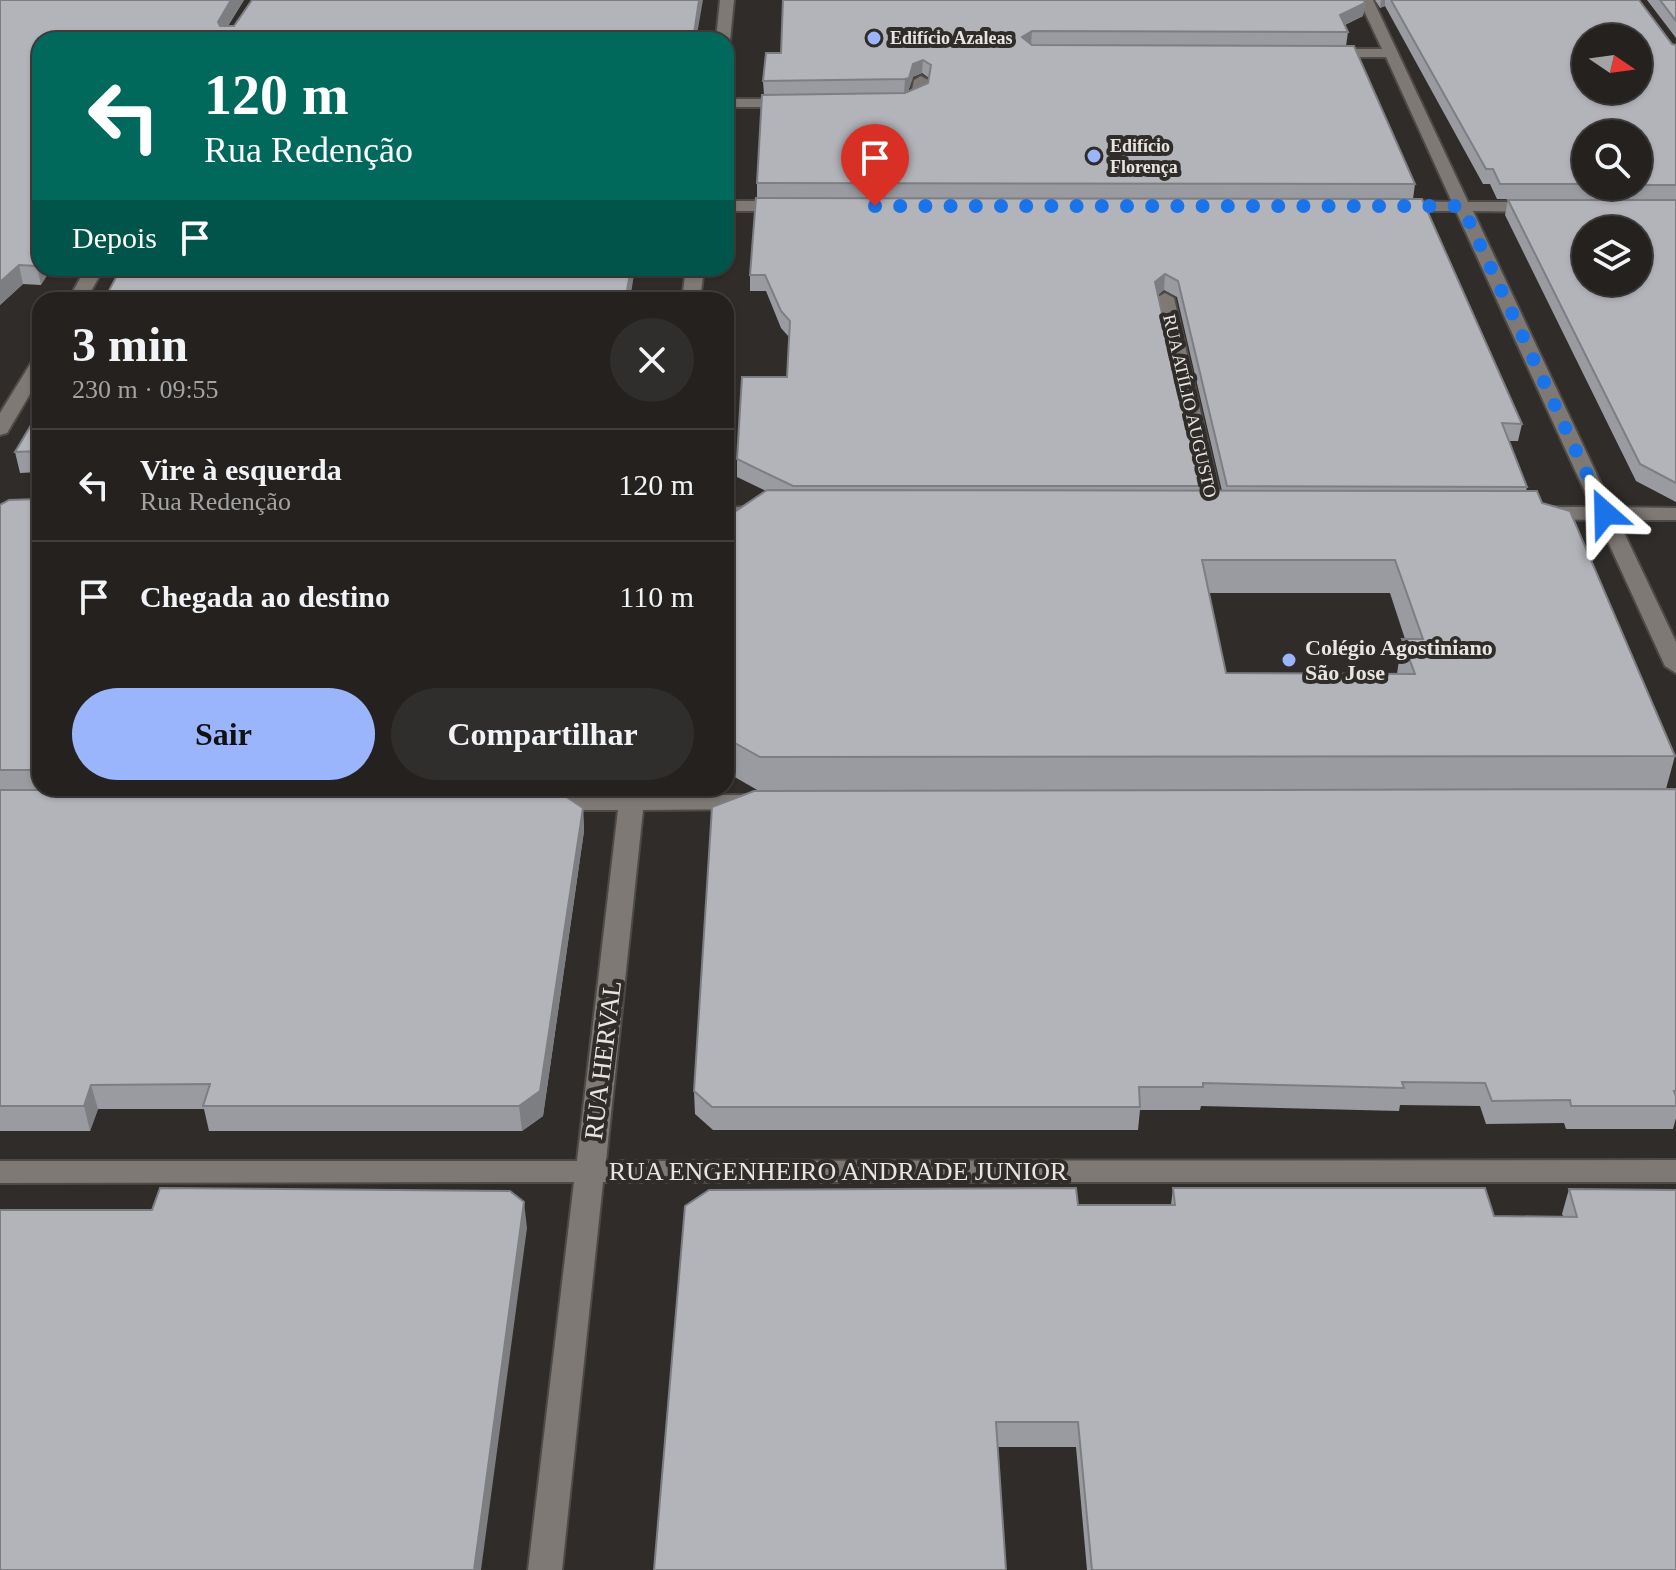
<!DOCTYPE html>
<html lang="pt">
<meta charset="utf-8">
<style>
:root{--surface:#24211f;--page:#302e2c;--text:#f1f3f6;--muted:#a3a3a4;--line:#413e3d;--accent:#9bb5fd}
body{margin:0;font-family:"Times New Roman",serif;background:var(--page);color:var(--text);height:100vh;display:flex;flex-direction:column;font-size:30px;white-space:nowrap}
*{box-sizing:border-box;margin:0}
p{font-size:26px;color:var(--muted)}
.icon{flex:none;width:44px;height:44px;fill:none;stroke:currentColor;stroke-width:2;stroke-linecap:round;stroke-linejoin:round}
.map{position:relative;flex:1;overflow:hidden}
.panel{position:absolute;left:32px;top:292px;width:702px;height:504px;display:flex;flex-direction:column;background:var(--surface);border-radius:24px;box-shadow:0 2px 6px #0004,0 0 0 2px var(--line)}
.panel>*{flex:none}
.guide{position:absolute;left:32px;top:32px;width:702px;height:244px;border-radius:24px;box-shadow:0 2px 6px #0004,0 0 0 2px var(--line);background:#00695c;color:#fff;overflow:hidden}
.needle{width:52px;rotate:103deg}
.fabs{position:absolute;left:1572px;top:24px;display:grid;gap:16px}
.fabs a{display:grid;place-items:center;width:80px;height:80px;border-radius:50%;background:var(--surface);box-shadow:0 2px 6px #0004,0 0 0 2px var(--line);font-size:40px}
.pin{position:absolute;display:grid;place-items:center;width:68px;height:68px;color:#fff;margin:-82px -34px;border-radius:50% 50% 50% 0;rotate:-45deg;box-shadow:0 0 8px #0007}
.pin .icon{rotate:45deg}
.me{position:absolute;width:88px;margin:-44px;rotate:335deg;stroke-linejoin:round;filter:drop-shadow(0 0 6px #0008)}
.turn{display:flex;align-items:center;gap:28px;height:168px;padding:0 40px;font-size:36px}
.turn .icon{width:104px;height:104px;stroke-width:2.5}
.turn b{display:block;font-size:56px;line-height:68px}
.then{display:flex;align-items:center;height:76px;padding:0 40px;background:#0003;gap:16px;font-size:30px}
.round{display:grid;place-items:center;flex:none;width:84px;height:84px;border-radius:42px;background:var(--page)}
.summary{display:flex;align-items:center;justify-content:space-between;height:136px;padding:0 40px}
h1{font-size:48px;font-weight:700;line-height:60px}
.button{display:flex;gap:16px;margin-top:auto;padding:16px 40px}
.button a{flex:1;height:92px;border-radius:48px;background:var(--accent);color:#111;font-size:32px;font-weight:700;line-height:92px;text-align:center}
.button a+a{background:var(--page);color:var(--text)}
ul{padding:0;list-style:none}
li{display:flex;align-items:center;gap:24px;height:112px;padding:0 40px;border-top:2px solid var(--line)}
li div{flex:1}
li b{display:block;font-size:30px}
li em{font-style:normal}
.map>svg:first-child{display:block}
.lines{fill:none;stroke-linecap:round;stroke-linejoin:round}
.street-casing{stroke:#4e4a47;stroke-width:4}
.secondary-casing{stroke:#4e4a47;stroke-width:4}
.street{fill:#7e7975;fill-rule:evenodd}
.secondary{fill:#7e7975;fill-rule:evenodd}
.wall{fill:#999ba0;fill-rule:evenodd}
.shaded-wall{fill:#7d7e82}
.building{fill:#b2b4ba;stroke:#7d7e82;stroke-width:2;fill-rule:evenodd}
.route{stroke:#1a73e8;stroke-width:14;stroke-dasharray:0 25.2}
.poi-dot{fill:#9bb5fd;stroke:#302c29;stroke-width:3}
.labels{text-anchor:middle;dominant-baseline:central;stroke-width:8;stroke-linejoin:round;paint-order:stroke}
.far-poi-label{font-size:18px;font-weight:bold;fill:#e7e4e2;stroke:#302c29;text-anchor:start}
.far-street-label{font-size:18px;fill:#e7e4e2;stroke:#302c29}
.poi-label{font-size:22px;font-weight:bold;fill:#e7e4e2;stroke:#302c29;text-anchor:start}
.near-street-label{font-size:26px;fill:#e7e4e2;stroke:#302c29}
</style>
<div class="map">
<svg width="1676" height="1570" viewBox="0 0 1676 1570">
<rect width="100%" height="100%" fill="#302c29"/>
<g class="lines">
<g class="street-casing">
<path id="street" d="M720,0H734L730,40L726,43V40H716Z
M1359,0H1373L1468,202H1538L1546,207L1538,212L1473,211L1612,507L1676,508V520H1618L1676,642V673L1665,666L1598,520L1538,519L1528,513L1538,507H1592L1456,211H1394L1386,206L1394,201L1452,202L1386,57H1324L1317,53L1324,49H1382Z
M921,76L928,80L923,100L891,104V98L911,94L914,80Z
M726,99H792L799,103L792,107H726Z
M726,201H786L794,206L786,211H726Z
M686,268H704L700,300H682Z
M1165,293L1174,298L1224,513L1214,519L1204,513L1156,298Z
M726,507H766L776,513L766,519H726Z
M644,788V795H758L767,797L770,802L767,807L758,809L643,810L606,1161L1676,1160V1182H603L562,1570H528L574,1182L0,1183V1161H577L618,810H542L533,808L530,803L533,798L542,796L620,795L622,788Z"/>
</g>
<g class="secondary-casing">
<path id="secondary" d="M86,268H104L86,300H68Z
M40,357V377L7,433L0,435V413L34,358Z"/>
</g>
<use href="#street" class="street"/>
<use href="#secondary" class="secondary"/>
</g>
<path class="wall" d="M0,0H244L228,26L40,40L41,285L23,284L0,305Z
M1375,0H1639L1672,44L1676,45V200L1497,199L1490,184H1483L1385,6L1380,8ZM1586,134H1638V186H1586Z
M1647,0H1676V38Z
M1365,3L1363,16L1345,25L1348,32L1346,46L1415,184L1413,199L757,198V183L764,95L763,81L781,53ZM922,73L929,78L928,83L908,92L913,77Z
M1422,199L1522,424L1518,441H1509L1527,487L1526,491L1542,503L1675,756L1666,789H1676V1118L1673,1129H1566L1564,1123L1486,1124L1480,1106L1400,1105L1399,1111L1201,1106L1200,1110H1140L1138,1130H713L695,1114L694,1091L759,791L726,772V572L766,491L737,477V459L787,377L789,337L781,328L766,291H750V275ZM1164,290L1177,297L1222,491H1201V486L1158,295ZM1209,593H1390L1405,639H1402L1397,674L1226,673Z
M1508,200H1676V502L1636,481L1505,215Z
M40,410V472L20,473L15,452Z
M40,480V788H531L527,790L583,808L584,831L543,1116L522,1131H209L204,1109H98L90,1131H0V505L37,499Z
M1173,1188L1494,1216H1563L1562,1214L1569,1189L1676,1190V1570H1087L1076,1447H997L654,1570L1078,1205H1171Z"/>
<path class="shaded-wall" d="M231,0H244L220,38L218,22Z
M699,0H703L696,40H693Z
M1381,0H1385V6L1380,8Z
M1365,3L1363,16L1338,28L1340,15Z
M1032,31L1031,45L1022,37Z
M923,60L922,73L913,77L908,92L904,93L905,79L913,64Z
M40,261V268H52L41,285L37,266Z
M19,265L23,284L0,305V282Z
M631,268H635L630,300L626,296Z
M1165,274L1164,290L1153,299L1155,282Z
M583,808L584,831L543,1116L522,1131L519,1106Z
M91,1085L98,1109L90,1131L84,1106Z
M524,1202L527,1228L481,1570H474Z"/>
<path class="building" d="M0,0H231L218,22L220,26H234L252,0H699L693,40H40V261L37,266L19,265L0,282Z
M783,0H1364L1365,3L1340,15L1348,32L1032,31L1022,37L1032,45L1354,46L1415,184L757,183L762,95L905,93L928,83L931,65L923,60L913,64L909,78L905,79L763,81L766,53H781Z
M1391,0H1639L1672,44L1676,45V185H1638V134H1586V184H1500L1493,169H1486ZM1586,38H1638V90H1586Z
M1660,0H1676V21Z
M756,198L1422,199L1522,424L1502,423L1527,487L1227,486L1178,281L1165,274L1155,282L1201,486H793L737,459L742,377H787L790,321L781,311L765,275H750Z
M1508,200H1676V483L1640,464ZM1586,230H1638V282H1586Z
M121,268H631L626,296H656V300H104Z
M40,410V451L15,452Z
M40,480V770H0V505L9,500L37,499L36,482Z
M767,490L1537,491L1542,503L1570,511L1675,756L760,757L726,738V572L730,515ZM1202,560H1395L1423,639H1402L1415,674L1226,673Z
M1676,789V1091H1674L1676,1096V1106H1571L1570,1100L1492,1101L1485,1083L1402,1082L1404,1088L1203,1083V1087H1139L1140,1107H712L694,1091L712,807L754,791Z
M0,790H556L583,808L540,1091L519,1106H203L210,1084L91,1085L84,1106H0Z
M160,1188L510,1191L524,1202L474,1570H0V1210H152Z
M1076,1188L1078,1205H1175L1173,1188H1485L1494,1216L1577,1217L1569,1189L1676,1190V1570H1092L1078,1422H996L1006,1570H654L685,1206L709,1190Z"/>
<g class="lines">
<path class="route" d="M875,206H1462L1605,513"/>
</g>
<g class="poi-dot">
<circle cx="874" cy="38" r="8"/>
<circle cx="1094" cy="156" r="8"/>
<circle cx="1289" cy="660" r="8"/>
</g>
<g class="labels">
<g class="far-poi-label">
<text x="890" y="38">Edifício Azaleas</text>
<text x="1110" y="146">Edifício<tspan x="1110" dy="21">Florença</tspan></text>
</g>
<g class="far-street-label">
<text transform="translate(1190 406) rotate(77)">RUA ATÍLIO AUGUSTO</text>
</g>
<g class="poi-label">
<text x="1305" y="647">Colégio Agostiniano<tspan x="1305" dy="25">São Jose</tspan></text>
</g>
<g class="near-street-label">
<text transform="translate(603 1060) rotate(-83)">RUA HERVAL</text>
<text x="838" y="1171">RUA ENGENHEIRO ANDRADE JUNIOR</text>
</g>
</g>
</svg>
<div class="fabs">
<a><svg class="needle" viewBox="-14 -14 28 28"><path d="M0-13l5 13h-10z" fill="#e53935"/><path d="M0 13l5-13h-10z" fill="#a3a3a4"/></svg></a>
<a><svg class="icon" aria-label="search" viewBox="0 0 24 24"><circle cx="10" cy="10" r="6"/><path d="M15 15l6 6"/></svg></a>
<a><svg class="icon" aria-label="layers" viewBox="0 0 24 24"><path d="M12 4l9 5-9 5-9-5zM3 14l9 5 9-5"/></svg></a>
</div>
<div class="pin" style="left:875px;top:206px;background:#d93025"><svg class="icon" aria-label="arrive" viewBox="0 0 24 24"><path d="M6 21V4h12l-3 4 3 4H6"/></svg></div>
<svg class="me" style="left:1605px;top:513px" viewBox="-20 -20 40 40"><path d="M0-17L14 15 0 8-14 15z" fill="#1a73e8" stroke="#fff" stroke-width="4"/></svg>
<div class="guide">
<div class="turn"><svg class="icon" aria-label="left" viewBox="0 0 24 24"><path d="M17 20v-9H6M10 6l-5 5 5 5"/></svg><div><b>120 m</b>Rua Redenção</div></div>
<div class="then">Depois<svg class="icon" aria-label="arrive" viewBox="0 0 24 24"><path d="M6 21V4h12l-3 4 3 4H6"/></svg></div>
</div>
<section class="panel">
<div class="summary"><div><h1>3 min</h1><p>230 m · 09:55</p></div><a class="round"><svg class="icon" aria-label="close" viewBox="0 0 24 24"><path d="M6 6l12 12M18 6L6 18"/></svg></a></div>
<ul>
<li><svg class="icon" aria-label="left" viewBox="0 0 24 24"><path d="M17 20v-9H6M10 6l-5 5 5 5"/></svg><div><b>Vire à esquerda</b><p>Rua Redenção</p></div><em>120 m</em></li>
<li><svg class="icon" aria-label="arrive" viewBox="0 0 24 24"><path d="M6 21V4h12l-3 4 3 4H6"/></svg><div><b>Chegada ao destino</b></div><em>110 m</em></li>
</ul>
<div class="button"><a>Sair</a><a>Compartilhar</a></div>
</section>
</div>
